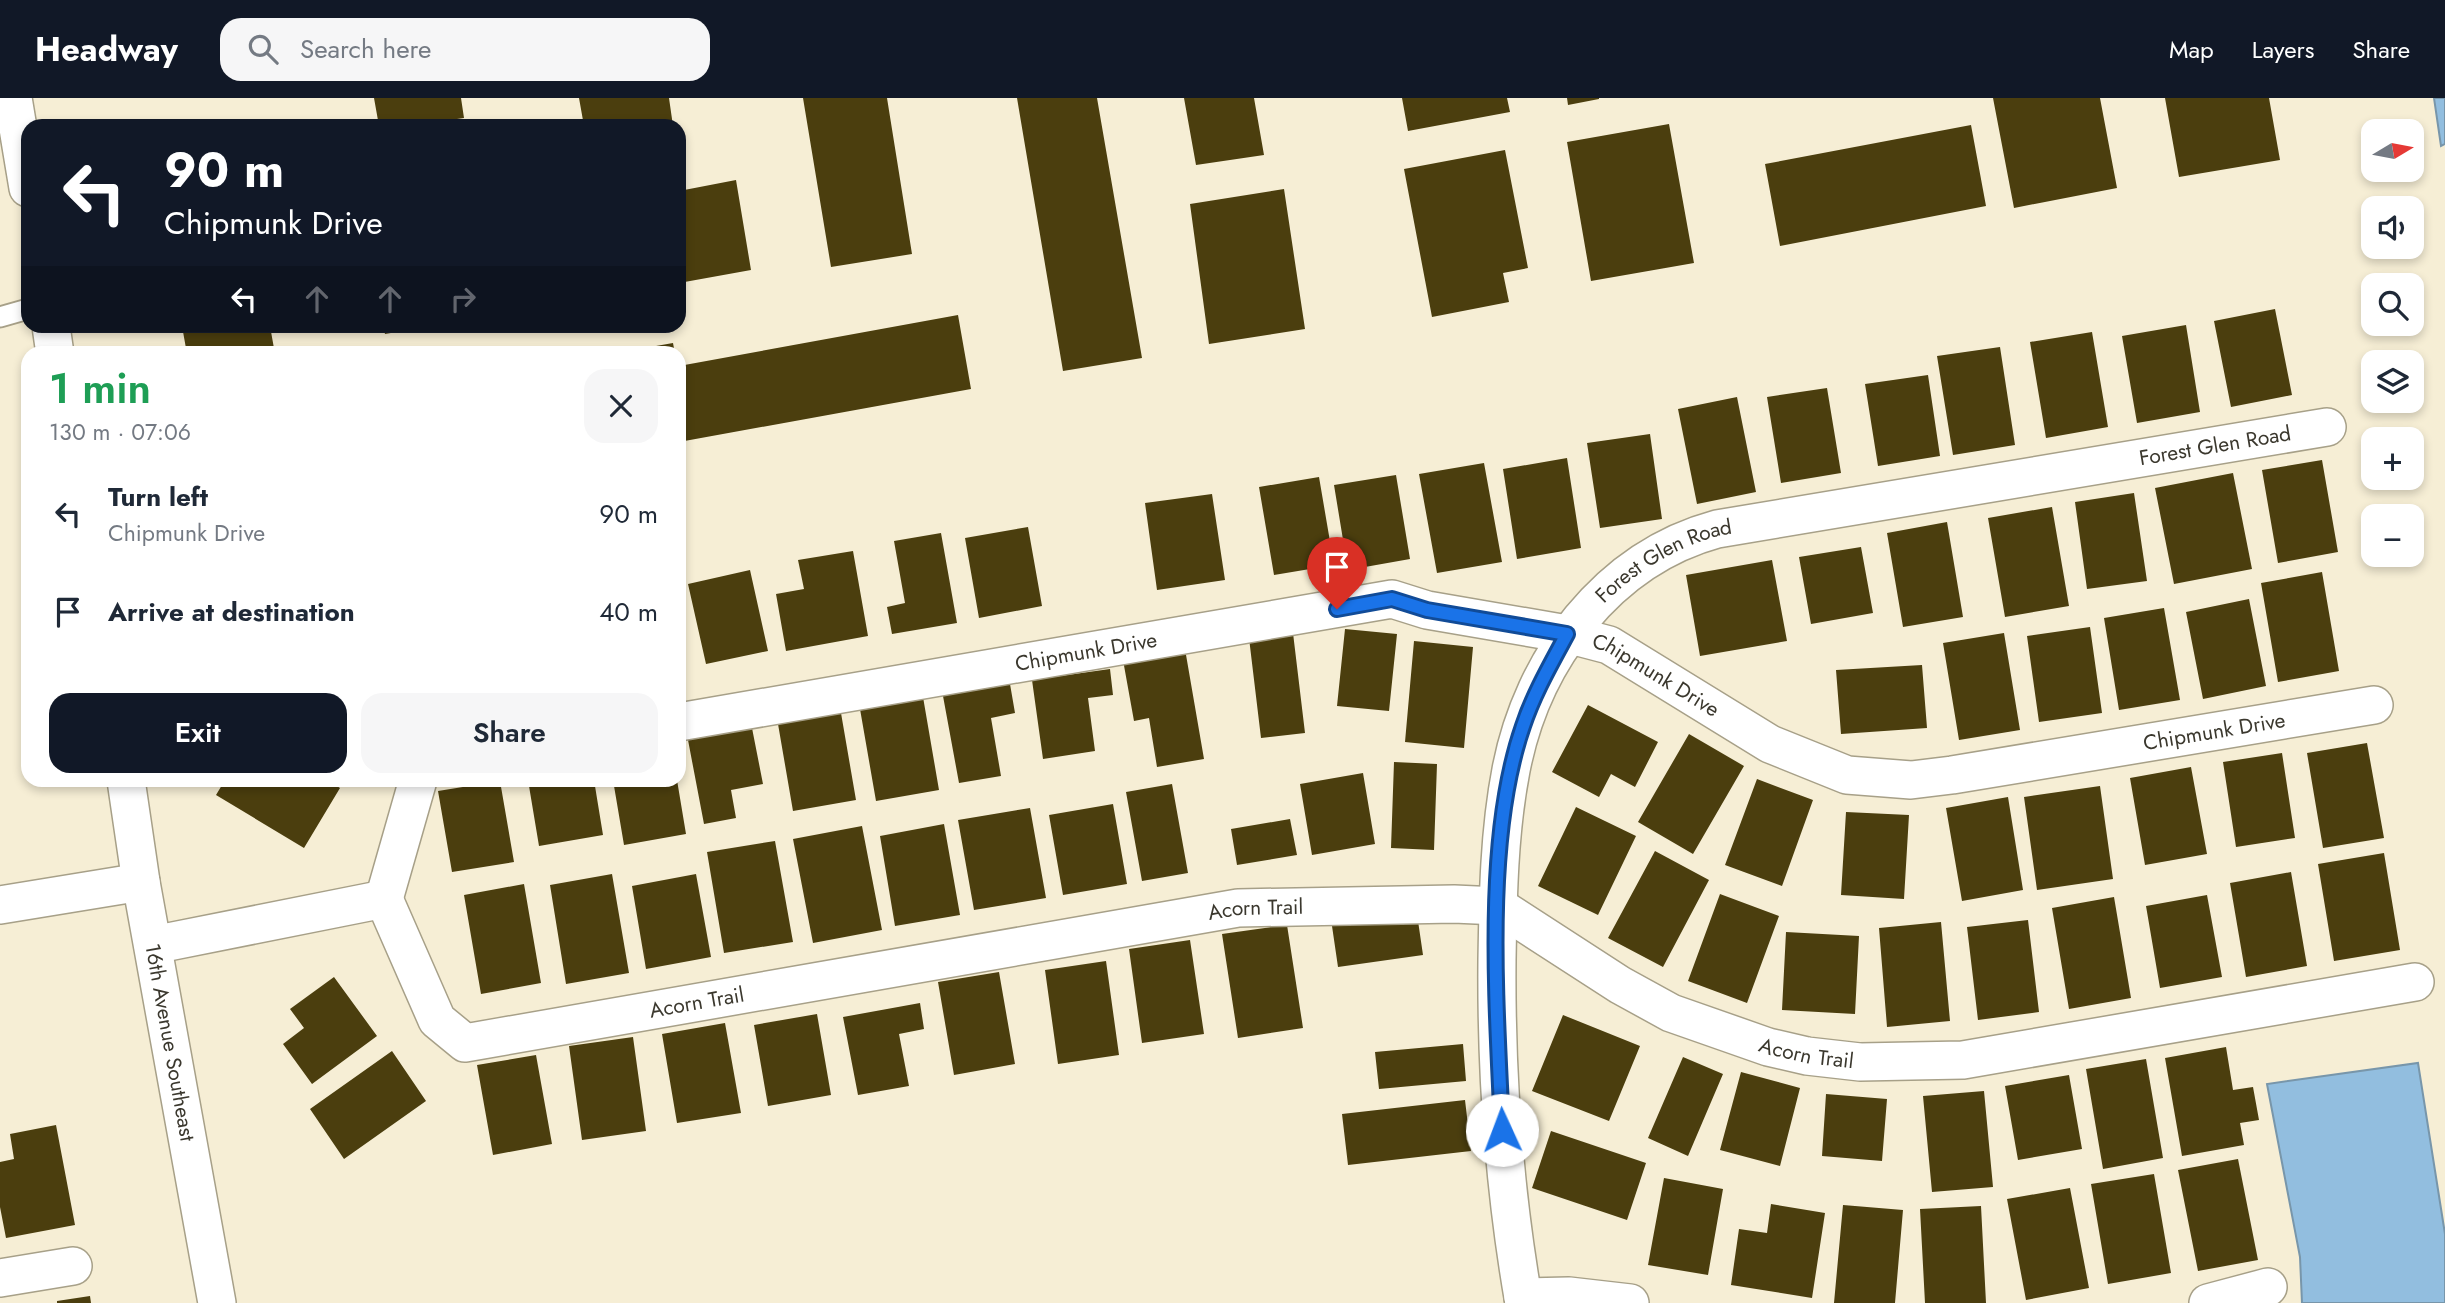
<!DOCTYPE html>
<meta charset="utf-8">
<style>
:root{--surface:#fff;--page:#f6f6f7;--text:#1f2937;--muted:#747a83;--accent:#111827}
body{margin:0;font-family:Jost,sans-serif;background:var(--page);color:var(--text);height:100vh;display:flex;flex-direction:column;font-size:26px;white-space:nowrap}
*{box-sizing:border-box;margin:0}
p{font-size:23px;color:var(--muted)}
.icon{flex:none;width:38px;height:38px;fill:none;stroke:currentColor;stroke-width:2;stroke-linecap:round;stroke-linejoin:round}
.map{position:relative;flex:1;overflow:hidden}
.side{position:absolute;left:21px;top:248px;width:665px;height:441px;display:flex;flex-direction:column;background:var(--surface);border-radius:21px;box-shadow:0 4px 10px #0003}
.side>*{flex:none}
.top-card{position:absolute;left:21px;top:21px;width:665px;height:214px;border-radius:21px;box-shadow:0 4px 10px #0003;background:#111827;color:#fff;overflow:hidden}
.needle{width:46px;rotate:80deg}
.tools{position:absolute;left:2361px;top:21px;display:grid;gap:14px}
.tools a{display:grid;place-items:center;width:63px;height:63px;border-radius:14px;background:var(--surface);box-shadow:0 4px 10px #0003;font-size:35px}
.pin{position:absolute;display:grid;place-items:center;width:60px;height:60px;color:#fff;margin:-72px -30px;border-radius:50% 50% 50% 0;rotate:-45deg;box-shadow:0 0 7px #0007}
.pin .icon{rotate:45deg}
.me{position:absolute;width:77px;margin:-38px;rotate:358deg;stroke-linejoin:round;filter:drop-shadow(0 0 5px #0008)}
.turn{display:flex;align-items:center;gap:24px;height:147px;padding:0 28px;font-size:32px}
.turn .icon{width:91px;height:91px;stroke-width:2.5}
.turn b{display:block;font-size:49px;line-height:60px}
.lanes{display:flex;align-items:center;height:66px;padding:0 28px;background:#0003;justify-content:center;gap:35px;direction:ltr}
.lanes .off{opacity:.35}
.round{display:grid;place-items:center;flex:none;width:74px;height:74px;border-radius:21px;background:var(--page)}
.summary{display:flex;align-items:center;justify-content:space-between;height:119px;padding:0 28px}
h1{font-size:42px;font-weight:600;line-height:52px;color:#1e9e55}
.action{display:flex;gap:14px;margin-top:auto;padding:14px 28px}
.action a{flex:1;height:80px;border-radius:21px;background:var(--accent);color:#fff;font-size:28px;font-weight:600;line-height:80px;text-align:center}
.action a+a{background:var(--page);color:var(--text)}
ul{padding:0;list-style:none}
li{display:flex;align-items:center;gap:21px;height:98px;padding:0 28px}
li div{flex:1}
li b{display:block;font-size:26px}
li em{font-style:normal}
header{display:flex;align-items:center;gap:42px;box-sizing:border-box;height:98px;padding:0 35px;background:var(--accent);color:#fff}
header strong{font-size:33px}
nav{display:flex;gap:38px;margin-inline-start:auto;font-size:24px}
.search{width:490px;height:63px;background:var(--page);display:flex;align-items:center;gap:18px;box-sizing:border-box;padding:0 24px;border-radius:21px;color:var(--muted);font-size:26px}
.map>svg:first-child{display:block}
.water{fill:#92bedf;stroke:#7896aa;stroke-width:2}
.building{fill:#4b3e0e}
.lines{fill:none;stroke-linecap:round;stroke-linejoin:round}
.service-casing{stroke:#a7a088;stroke-width:23}
.minor-casing{stroke:#a7a088;stroke-width:40}
.service{stroke:#fff;stroke-width:19}
.minor{stroke:#fff;stroke-width:37}
.route-casing{stroke:#114b97;stroke-width:18}
.route{stroke:#1a73e8;stroke-width:12}
.labels{text-anchor:middle;dominant-baseline:central;stroke-width:7;stroke-linejoin:round;paint-order:stroke}
.street-label{font-size:21px;fill:#3b382e;stroke:#fefcf2}
</style>
<header>
<strong>Headway</strong>
<div class="search"><svg class="icon" aria-label="search" viewBox="0 0 24 24"><circle cx="10" cy="10" r="6"/><path d="M15 15l6 6"/></svg>Search here</div>
<nav><a>Map</a><a>Layers</a><a>Share</a></nav>
</header>
<div class="map">
<svg width="2445" height="1205" viewBox="0 0 2445 1205">
<rect width="100%" height="100%" fill="#f6eed5"/>
<path class="water" d="M2434,0H2445V46L2441,48Z
M2418,965L2445,1136V1205H2302L2300,1159L2267,986Z"/>
<path class="building" d="M374,0H461L464,20L436,24L437,28H379Z
M579,0H669L673,28H584Z
M803,0H887L912,156L831,169Z
M1017,0H1097L1142,260L1063,273Z
M1184,0H1254L1264,57L1196,67Z
M1402,0H1507L1510,14L1408,33Z
M1567,0H1599V1L1568,7Z
M1993,0H2100L2117,90L2014,110Z
M2165,0H2269L2280,62L2179,79Z
M1669,26L1694,165L1591,183L1567,44Z
M1971,27L1986,108L1780,148L1765,66Z
M1505,52L1528,170L1503,175L1509,204L1432,219L1404,71Z
M736,82L751,172L679,185V93Z
M1284,91L1305,231L1209,246L1190,106Z
M2275,211L2292,297L2231,309L2214,223Z
M958,217L971,291L679,344V268Z
M2186,227L2200,314L2137,325L2122,238Z
M182,228H270L275,256H187Z
M383,228H426V229L385,236Z
M2092,234L2108,329L2046,340L2030,244Z
M673,245L675,256H622V254Z
M2000,249L2015,347L1953,357L1937,258Z
M1928,277L1940,358L1878,368L1865,286Z
M1827,290L1841,375L1781,385L1767,299Z
M1737,299L1756,394L1697,406L1678,311Z
M1650,336L1662,421L1600,430L1587,345Z
M1567,360L1581,450L1517,461L1503,371Z
M2322,362L2338,454L2278,465L2262,372Z
M1484,365L1502,464L1437,475L1419,376Z
M2233,375L2252,471L2174,486L2155,390Z
M1396,377L1410,461L1348,472L1334,387Z
M1319,379L1334,467L1274,477L1259,389Z
M2134,395L2147,483L2087,491L2075,404Z
M1212,396L1225,482L1157,492L1145,405Z
M2052,409L2069,508L2005,519L1988,420Z
M1947,424L1963,519L1903,529L1887,435Z
M1028,429L1042,508L979,520L965,440Z
M941,435L957,525L892,536L887,509L905,505L894,443Z
M1861,449L1873,515L1811,526L1799,459Z
M853,453L868,538L786,553L776,496L804,491L798,462Z
M1772,462L1787,543L1700,558L1686,477Z
M750,472L768,553L706,566L688,486Z
M2322,474L2339,573L2278,584L2261,485Z
M2249,501L2266,588L2203,601L2186,514Z
M2164,510L2180,602L2119,612L2104,520Z
M2090,529L2102,615L2039,624L2027,538Z
M1345,531L1397,536L1389,613L1337,608Z
M1293,535L1305,635L1261,640L1249,540Z
M2004,535L2020,632L1959,642L1943,545Z
M1414,543L1473,549L1464,650L1405,644Z
M1185,551L1204,661L1157,669L1149,620L1134,623L1123,562Z
M1922,567L1927,630L1841,636L1836,572Z
M1110,571L1113,597L1088,600L1095,653L1043,661L1032,582Z
M1010,586L1015,615L991,620L1001,678L959,685L943,598Z
M923,599L939,692L876,703L860,611Z
M1588,607L1658,644L1635,689L1611,676L1599,699L1552,674Z
M841,615L856,702L793,713L778,626Z
M752,630L763,686L731,692L736,720L704,726L688,642Z
M1689,636L1744,668L1693,756L1638,724Z
M2367,645L2384,740L2323,750L2307,655Z
M2282,655L2295,740L2236,749L2223,664Z
M1394,664L1437,666L1434,752L1391,750Z
M2191,669L2207,756L2145,767L2130,680Z
M1363,675L1375,746L1312,757L1300,686Z
M1757,681L1813,702L1782,788L1725,767Z
M225,682H328L340,690L304,750L216,697Z
M528,682H594L603,737L539,748Z
M613,682H677L686,736L624,747Z
M500,683L514,764L452,774L438,693Z
M1172,686L1188,775L1142,783L1126,694Z
M2100,688L2113,781L2037,792L2024,699Z
M2008,699L2023,792L1962,803L1946,710Z
M1113,706L1127,786L1063,797L1049,717Z
M1576,709L1636,738L1598,817L1538,788Z
M1030,710L1046,800L974,812L958,722Z
M1846,714L1909,717L1904,801L1841,797Z
M1290,721L1297,757L1237,767L1231,731Z
M944,726L960,817L895,828L880,738Z
M862,728L882,832L813,845L793,741Z
M775,743L793,844L724,855L707,754Z
M1655,753L1709,782L1663,869L1608,840Z
M2384,755L2400,852L2334,863L2318,766Z
M2291,774L2307,868L2246,879L2230,785Z
M612,776L629,875L566,886L550,787Z
M696,776L711,859L646,871L632,788Z
M524,786L541,885L481,896L464,797Z
M1720,796L1779,818L1747,905L1688,883Z
M2207,797L2222,879L2160,890L2146,808Z
M2114,799L2131,900L2069,911L2052,810Z
M1417,816L1423,857L1338,869L1332,828Z
M2028,822L2039,914L1978,922L1967,829Z
M1941,824L1950,923L1887,929L1879,830Z
M1287,827L1303,930L1238,940L1222,836Z
M1786,834L1859,838L1855,916L1782,912Z
M1190,842L1204,936L1142,945L1129,851Z
M1106,863L1119,957L1058,966L1045,872Z
M999,874L1015,966L954,977L938,884Z
M334,879L377,938L312,986L283,946L304,930L290,911Z
M920,905L924,931L899,936L909,988L858,997L843,919Z
M817,916L831,997L768,1008L754,927Z
M1563,917L1640,948L1609,1023L1532,993Z
M725,925L741,1015L677,1025L662,936Z
M633,939L646,1033L582,1042L569,948Z
M1463,946L1466,983L1379,991L1375,954Z
M2226,949L2233,992L2253,989L2259,1022L2240,1025L2244,1047L2182,1058L2165,960Z
M392,953L426,1003L344,1061L310,1011Z
M536,957L552,1046L493,1057L477,967Z
M1683,959L1723,976L1688,1058L1648,1040Z
M2146,961L2163,1060L2103,1071L2086,971Z
M1741,974L1800,990L1780,1068L1720,1052Z
M2069,977L2082,1051L2018,1062L2005,988Z
M1984,993L1993,1089L1932,1094L1923,998Z
M1826,996L1887,1001L1882,1063L1822,1058Z
M1465,1002L1471,1053L1348,1067L1342,1016Z
M56,1027L75,1127L6,1140L0,1109V1064L14,1061L10,1036Z
M1551,1033L1646,1065L1627,1122L1532,1090Z
M2238,1061L2258,1162L2198,1173L2178,1072Z
M2154,1076L2171,1175L2108,1186L2091,1086Z
M1664,1080L1723,1091L1708,1177L1648,1167Z
M2070,1090L2089,1190L2026,1202L2007,1101Z
M1771,1106L1825,1115L1812,1200L1731,1187L1739,1131L1767,1135Z
M1843,1107L1903,1112L1895,1205H1834Z
M1981,1108L1986,1205H1925L1920,1111Z
M90,1198L91,1205H57V1203Z"/>
<g class="lines">
<g class="service-casing">
<path id="service" d="M0,219L28,211"/>
</g>
<g class="minor-casing">
<g id="minor">
<path d="M13,0L28,90"/>
<path d="M51,228L55,256"/>
<path id="s1" d="M679,624L1392,501L1427,512L1567,536L1609,547L1770,646L1847,677L1911,682L1952,677L2374,607"/>
<path id="s2" d="M126,682L141,784L217,1205"/>
<path d="M384,801L418,682"/>
<path d="M0,807L141,784"/>
<path id="s3" d="M153,847L384,801L437,922L465,945L1238,810L1454,806L1498,808L1620,887L1671,915L1768,949L1807,958L1860,964L1963,962L2415,884"/>
<path d="M0,1180L73,1168"/>
<path d="M1523,1199L1569,1198L1630,1205"/>
<path id="s4" d="M1524,1205C1504,1091 1496,978 1497,862C1498,799 1499,734 1511,672C1532,562 1607,461 1717,431L2327,329"/>
<path d="M2208,1205L2268,1189"/>
</g>
</g>
<use href="#service" class="service"/>
<use href="#minor" class="minor"/>
</g>
<g class="lines">
<g class="route-casing">
<path id="route" d="M1337,511L1392,501L1427,512L1567,536C1551,566 1534,595 1523,628C1483,743 1497,910 1502,1032"/>
</g>
<use href="#route" class="route"/>
</g>
<g class="labels">
<g class="street-label">
<text stroke="none"><textPath href="#s4" startOffset="1374">Forest Glen Road</textPath></text>
<text stroke="none"><textPath href="#s4" startOffset="807">Forest Glen Road</textPath></text>
<text stroke="none"><textPath href="#s1" startOffset="413">Chipmunk Drive</textPath></text>
<text stroke="none"><textPath href="#s1" startOffset="1001">Chipmunk Drive</textPath></text>
<text stroke="none"><textPath href="#s1" startOffset="1589">Chipmunk Drive</textPath></text>
<text stroke="none"><textPath href="#s3" startOffset="1206">Acorn Trail</textPath></text>
<text stroke="none"><textPath href="#s3" startOffset="639">Acorn Trail</textPath></text>
<text stroke="none"><textPath href="#s2" startOffset="266">16th Avenue Southeast</textPath></text>
<text stroke="none"><textPath href="#s3" startOffset="1794">Acorn Trail</textPath></text>
</g>
</g>
</svg>
<div class="tools">
<a><svg class="needle" viewBox="-14 -14 28 28"><path d="M0-13l5 13h-10z" fill="#e53935"/><path d="M0 13l5-13h-10z" fill="#747a83"/></svg></a>
<a><svg class="icon" aria-label="sound" viewBox="0 0 24 24"><path d="M4 9h4l5-4v14l-5-4H4zM17 9q2 3 0 6"/></svg></a>
<a><svg class="icon" aria-label="search" viewBox="0 0 24 24"><circle cx="10" cy="10" r="6"/><path d="M15 15l6 6"/></svg></a>
<a><svg class="icon" aria-label="layers" viewBox="0 0 24 24"><path d="M12 4l9 5-9 5-9-5zM3 14l9 5 9-5"/></svg></a>
<a>+</a>
<a>−</a>
</div>
<div class="pin" style="left:1337px;top:511px;background:#d93025"><svg class="icon" aria-label="arrive" viewBox="0 0 24 24"><path d="M6 21V4h12l-3 4 3 4H6"/></svg></div>
<svg class="me" style="left:1502px;top:1032px" viewBox="-20 -20 40 40"><circle r="19" fill="#fff"/><path d="M0-13L10 11 0 6-10 11z" fill="#1a73e8"/></svg>
<div class="top-card">
<div class="turn"><svg class="icon" aria-label="left" viewBox="0 0 24 24"><path d="M17 20v-9H6M10 6l-5 5 5 5"/></svg><div><b>90 m</b>Chipmunk Drive</div></div>
<div class="lanes"><svg class="icon" aria-label="left" viewBox="0 0 24 24"><path d="M17 20v-9H6M10 6l-5 5 5 5"/></svg><svg class="icon off" aria-label="ahead" viewBox="0 0 24 24"><path d="M12 20V5M6 11l6-6 6 6"/></svg><svg class="icon off" aria-label="ahead" viewBox="0 0 24 24"><path d="M12 20V5M6 11l6-6 6 6"/></svg><svg class="icon off" aria-label="right" viewBox="0 0 24 24"><path d="M7 20v-9h11M14 6l5 5-5 5"/></svg></div>
</div>
<section class="side">
<div class="summary"><div><h1>1 min</h1><p>130 m · 07:06</p></div><a class="round"><svg class="icon" aria-label="close" viewBox="0 0 24 24"><path d="M6 6l12 12M18 6L6 18"/></svg></a></div>
<ul>
<li><svg class="icon" aria-label="left" viewBox="0 0 24 24"><path d="M17 20v-9H6M10 6l-5 5 5 5"/></svg><div><b>Turn left</b><p>Chipmunk Drive</p></div><em>90 m</em></li>
<li><svg class="icon" aria-label="arrive" viewBox="0 0 24 24"><path d="M6 21V4h12l-3 4 3 4H6"/></svg><div><b>Arrive at destination</b></div><em>40 m</em></li>
</ul>
<div class="action"><a>Exit</a><a>Share</a></div>
</section>
</div>
